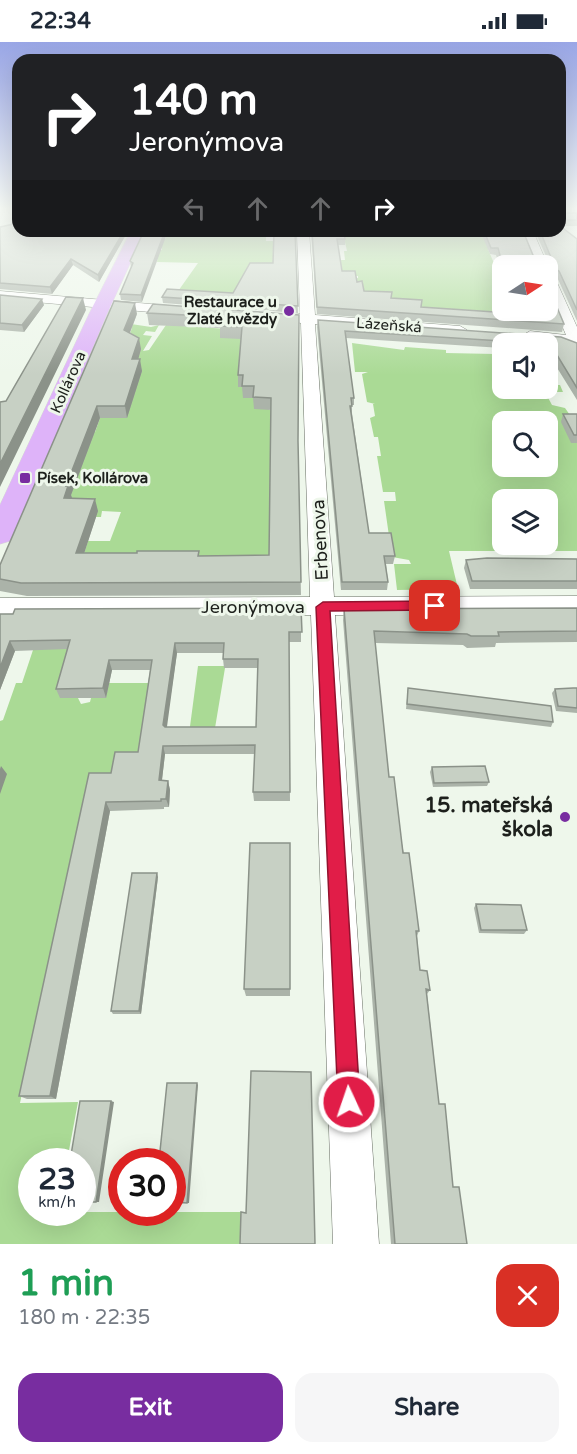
<!DOCTYPE html>
<meta charset="utf-8">
<style>
:root{--surface:#fff;--page:#f6f6f7;--text:#1f2937;--muted:#747a83;--accent:#782da0}
body{margin:0;font-family:"Varela Round",sans-serif;background:var(--page);color:var(--text);height:100vh;display:flex;flex-direction:column;font-size:22px;white-space:nowrap}
*{box-sizing:border-box;margin:0}
p{font-size:20px;color:var(--muted)}
.icon{flex:none;width:33px;height:33px;fill:none;stroke:currentColor;stroke-width:2;stroke-linecap:round;stroke-linejoin:round}
.map{position:relative;height:1202px;overflow:hidden}
.panel{display:flex;flex-direction:column;background:var(--surface);flex:1}
.panel>*{flex:none}
.hud{position:absolute;left:12px;top:12px;width:554px;height:183px;border-radius:18px;box-shadow:0 6px 24px #0002;background:#202124;color:#fff;overflow:hidden}
.needle{width:39px;rotate:78deg}
.buttons{position:absolute;left:492px;top:213px;display:grid;gap:12px}
.buttons a{display:grid;place-items:center;width:66px;height:66px;border-radius:12px;background:var(--surface);box-shadow:0 6px 24px #0002;font-size:30px}
.speed{position:absolute;left:18px;top:1106px;display:flex;gap:12px;font-size:30px;font-weight:700;text-align:center}
.speed>*{display:grid;place-content:center;width:78px;height:78px;border-radius:50%;background:var(--surface);box-shadow:0 6px 24px #0002;line-height:1}
.speed small{font-size:15px;font-weight:400}
.speed .limit{border:9px solid #d22;background:#fff;color:#111}
.pin{position:absolute;display:grid;place-items:center;width:51px;height:51px;color:#fff;margin:-26px;border-radius:12px;box-shadow:0 3px 9px #0006}
.me{position:absolute;width:66px;margin:-33px;rotate:357deg;stroke-linejoin:round;filter:drop-shadow(0 0 4px #0008)}
.turn{display:flex;align-items:center;gap:21px;height:126px;padding:0 18px;font-size:27px}
.turn .icon{width:78px;height:78px;stroke-width:2.5}
.turn b{display:block;font-size:42px;line-height:51px}
.lanes{display:flex;align-items:center;height:57px;padding:0 18px;background:#0003;justify-content:center;gap:30px;direction:ltr}
.lanes .off{opacity:.35}
.round{display:grid;place-items:center;flex:none;width:63px;height:63px;border-radius:18px;background:var(--page)}
.overview{display:flex;align-items:center;justify-content:space-between;height:102px;padding:0 18px}
h1{font-size:36px;font-weight:800;line-height:45px;color:#1e9e55}
.cta{display:flex;gap:12px;margin-top:auto;padding:12px 18px}
.cta a{flex:1;height:69px;border-radius:18px;background:var(--accent);color:#fff;font-size:24px;font-weight:800;line-height:69px;text-align:center}
.cta a+a{background:var(--page);color:var(--text)}
.status{display:flex;justify-content:space-between;align-items:center;height:42px;padding:0 30px;background:var(--surface);direction:ltr}
.status svg{height:16px;fill:currentColor}
.map>svg:first-child{display:block}
.green{fill:#aada95;fill-rule:evenodd}
.lines{fill:none;stroke-linecap:round;stroke-linejoin:round}
.minor-casing{stroke:#676e63;stroke-width:1}
.major-casing{stroke:#d6d7d6;stroke-width:1}
.minor{fill:#fff;fill-rule:evenodd}
.major{fill:#deb3f9;fill-rule:evenodd}
.wall{fill:#abb3a9;fill-rule:evenodd}
.shaded-wall{fill:#8b9289}
.building{fill:#c7d0c4;stroke:#8b9289;stroke-width:1.5;fill-rule:evenodd}
.route{fill:#e11d48;stroke:#92132f;stroke-width:1.5}
.poi-dot{fill:#782da0;stroke:#eef7eb;stroke-width:2}
.labels{text-anchor:middle;dominant-baseline:central;stroke-width:6;stroke-linejoin:round;paint-order:stroke}
.far-poi-label{font-size:15px;font-weight:bold;fill:#1d201c;stroke:#eef7eb;text-anchor:end}
.far-street-label{font-size:15px;fill:#1d201c;stroke:#eef7eb}
.street-label{font-size:18px;fill:#1d201c;stroke:#eef7eb}
.near-poi-label{font-size:21px;font-weight:bold;fill:#1d201c;stroke:#eef7eb;text-anchor:end}
</style>
<div class="status"><b>22:34</b><svg viewBox="0 0 49 12"><path d="M0 12V9h3v3zM5 12V6h3v6zM10 12V3h3v9zM15 12V0h3v12zM26 1h20v11H26zM47 4h2v5h-2z"/></svg></div>
<div class="map">
<svg width="577" height="1202" viewBox="0 0 577 1202">
<rect width="100%" height="100%" fill="#eef7eb"/>
<path class="green" d="M163,189H277V193H266V199H277L274,222L234,258L176,252L198,221L157,220L159,208H162V200L166,196Z
M372,189H491L488,207L493,219H504L502,249L500,251L505,271L390,263L391,255L361,256L349,236H358V234C343,234 339,231 333,218H345L344,209H347L343,191H338Z
M131,282L151,285L159,283L155,290L146,289L143,293L152,294L143,309L149,308L166,283L244,288L269,368H274L270,411V529L80,524L88,499H110L121,470L102,469L101,475H81L69,456L92,390H95L132,286Z
M352,301L404,308L405,305L446,308V311L495,312L502,314V346H548V343H560L563,350H545L552,363L565,366L577,383V509H449L458,547L397,548L394,522H411L409,518L392,515L384,459H396L395,450H383L377,414H381L378,395H374L370,376L375,374L373,362H375L367,360L362,332L368,330H355ZM502,380H548V424H502ZM502,458H548V502H502Z
M38,605L74,606L60,656H78L81,662L90,660L91,656L106,655L109,641H153L141,718L115,738L81,776L20,1061L78,1060L67,1119H32V1170H244L242,1202H0V679L3,678L16,641H22L33,608H38Z
M198,624H224L225,626L214,692H189Z"/>
<g class="lines">
<g class="minor-casing">
<path id="minor" d="M297,189H309L315,273L460,284L467,288L460,292L315,282L334,555L577,554V572L335,573L379,1202H333L311,573L0,574V556L310,555L301,281L288,279L286,276L288,273L300,272Z
M521,189H533L548,224V225L535,224Z
M548,232L555,236L577,285V307L570,303L525,296L523,293L530,289L566,293L548,250Z
M0,249L185,265L192,269L185,273L0,257Z"/>
</g>
<g class="major-casing">
<path id="major" d="M131,189H145L107,272L14,493L10,499L0,502V463L89,272Z"/>
</g>
<use href="#minor" class="minor"/>
<use href="#major" class="major"/>
</g>
<path class="wall" d="M560,165H577V167H560Z
M560,169L562,171H577V184H560Z
M0,185L128,189L99,240L73,223L52,252L0,247Z
M144,189L142,260L121,258L120,252L131,226L130,219Z
M251,189H295L298,271L163,261L162,255L233,251L273,221L274,191L251,190Z
M311,189H392V190L344,191L345,197V203H338L342,229L357,240L364,249L421,265L506,271L505,268H548V224H502V232L496,213L490,212L480,189H523L535,218L549,221L535,189H560L577,197V279L557,235L549,230L548,244L564,282L562,290L317,272Z
M0,253L44,263L24,290L0,288Z
M147,271L299,273L298,399L301,553L27,554L0,549V523L137,272L130,291L141,307L138,317L142,329L127,376H100L71,453L72,456L98,469L84,511L200,514L269,513L271,368L254,367L253,356H243L242,345H238V333L241,297L220,296V286L149,283Z
M318,278L577,301V358L551,316L548,315V302H502V306L346,296L354,356V363H352V371L369,491L395,514L393,522H386L388,540L387,548H341L317,285Z
M563,372H577V401H571L561,380Z
M577,517V547H470L464,526L466,518Z
M301,566V600H289L290,759H254L253,750L255,712H165L162,738L168,739L170,748L169,765H164V767L110,769L56,1057H27L19,1054L111,731L138,710L150,628H112L106,656H60L56,647L67,607L15,609L0,648V572ZM177,611H223V617L224,626H258L256,685H166Z
M577,566V600L496,601L495,605L467,606L463,603L375,601L389,735L419,889L417,894L420,928L430,948L427,952L439,1062L453,1145L467,1202H391L343,578L344,567Z
M408,646L553,680L551,685L406,667Z
M577,646V671L556,669L552,651L555,647Z
M432,725L489,740L487,744L433,745L430,730Z
M290,801V954H246L244,947Z
M158,835L141,972H113L111,969Z
M476,862L527,888L524,892L479,891L474,866Z"/>
<path class="shaded-wall" d="M124,189H128L99,240L98,233Z
M165,189H168L142,260L141,253Z
M71,217L73,223L52,252L50,245Z
M83,256L86,268L0,445V422Z
M42,257L44,263L24,290L22,283Z
M135,261L137,272L126,300L124,288Z
M139,296L141,307L135,329L132,317Z
M140,317L142,329L127,376L125,364Z
M97,364L100,376L71,453L72,456H64L66,444Z
M95,457L98,469L80,524L76,511Z
M10,599L15,609L0,648V626Z
M175,601L177,611L166,692L163,683Z
M109,618L112,628L106,656L103,646Z
M163,704L165,712L161,746L159,738Z
M1,724L7,732L0,752V727Z
M168,739L170,748L169,765L166,757Z
M106,760L110,769L56,1057L50,1054Z
M157,831L158,835L141,972L139,969Z
M197,1041L198,1043L189,1161H187Z
M111,1059L114,1060L99,1160H96Z"/>
<path class="building" d="M560,169L562,171H577V178H560Z
M18,181V189H124L98,233L71,217L50,245L0,241V185Z
M560,184L577,197V268L559,229L549,223L548,244L564,282L317,265L312,189H344L345,197H337L342,229H355L357,240L362,239L364,249L392,250L391,256L422,258L421,265L510,271L509,268H548V224H503L498,206H491L484,189H523L535,218L550,221L552,218L540,189H560Z
M144,189H165L141,253L120,252L133,221L130,219Z
M274,189H295L298,264L162,255L167,247L233,251L250,221H273Z
M0,253L42,257L22,283L0,281Z
M66,255L83,256L0,422V360L6,359Z
M114,259L135,261L124,288L139,296L132,317H140L125,364H97L66,444H68L64,456L95,457L76,511H137V509H199L198,514L269,513L271,356L253,355L254,344H242L243,333H238L242,285L220,284L225,275L147,271L153,262L299,273L298,399L301,540L21,541L0,537V523Z
M318,278L561,295L577,301V346L554,308H548V302L345,289L354,356H351L352,364H350L369,491H391L395,514H384L388,540H342Z
M563,372H577V393H574Z
M487,516L577,517V539H472L466,518Z
M301,566L302,590H289L290,750H253L255,703L163,704L159,738L168,739L166,757H161V759L106,760L50,1054H19L89,731H111L115,710H138L152,618H109L103,646L56,647L70,598L10,599L0,626V572H13L15,567ZM175,601H224L223,617H258L256,685H165L163,683Z
M577,566V589L498,590L499,594H471L467,592L374,589L389,735H394L403,811H409L419,889H416L420,928L427,929L430,948L426,947L439,1062H445L453,1145H459L467,1202H395L344,567Z
M408,646L551,664L553,680L407,662Z
M573,646H577V666L558,664L555,647Z
M485,724L489,740L434,741L432,725Z
M250,801H290V947H244Z
M132,831H157L139,969H111Z
M476,862L521,863L527,888H481Z
M251,1029L311,1030L315,1202H240L241,1170L246,1171Z
M167,1041H197L187,1161L172,1160V1119H159Z
M80,1059H111L96,1160H82V1119H70Z"/>
<linearGradient id="sky" x2="0" y2="1"><stop stop-color="#99a6e6"/><stop offset="0.5" stop-color="#f7fbf6"/><stop offset="1" stop-color="#f7fbf6" stop-opacity="0"/></linearGradient>
<rect width="577" height="333" fill="url(#sky)"/>
<path class="route" d="M435,559L441,564L435,568L330,569L360,1060L357,1068L349,1072L341,1068L338,1060L316,565L323,560Z"/>
<g class="poi-dot">
<circle cx="289" cy="269" r="6"/>
<rect x="19" y="430" width="12" height="12" rx="3"/>
<circle cx="565" cy="775" r="6"/>
</g>
<g class="labels">
<g class="far-poi-label">
<text x="277" y="260">Restaurace u<tspan x="277" dy="17">Zlaté hvězdy</tspan></text>
<text x="37" y="436" text-anchor="start">Písek, Kollárova</text>
</g>
<g class="far-street-label">
<text transform="translate(389 283) rotate(4)">Lázeňská</text>
<text transform="translate(68 340) rotate(-66)">Kollárova</text>
</g>
<g class="street-label">
<text transform="translate(320 498) rotate(-93)">Erbenova</text>
<text x="253" y="565">Jeronýmova</text>
</g>
<g class="near-poi-label">
<text x="553" y="763">15. mateřská<tspan x="553" dy="24">škola</tspan></text>
</g>
</g>
</svg>
<div class="buttons">
<a><svg class="needle" viewBox="-14 -14 28 28"><path d="M0-13l5 13h-10z" fill="#e53935"/><path d="M0 13l5-13h-10z" fill="#747a83"/></svg></a>
<a><svg class="icon" aria-label="sound" viewBox="0 0 24 24"><path d="M4 9h4l5-4v14l-5-4H4zM17 9q2 3 0 6"/></svg></a>
<a><svg class="icon" aria-label="search" viewBox="0 0 24 24"><circle cx="10" cy="10" r="6"/><path d="M15 15l6 6"/></svg></a>
<a><svg class="icon" aria-label="layers" viewBox="0 0 24 24"><path d="M12 4l9 5-9 5-9-5zM3 14l9 5 9-5"/></svg></a>
</div>
<div class="speed"><div>23<small>km/h</small></div><div class="limit">30</div></div>
<div class="pin" style="left:435px;top:564px;background:#d93025"><svg class="icon" aria-label="arrive" viewBox="0 0 24 24"><path d="M6 21V4h12l-3 4 3 4H6"/></svg></div>
<svg class="me" style="left:349px;top:1060px" viewBox="-20 -20 40 40"><circle r="17" fill="#e11d48" stroke="#fff" stroke-width="3"/><path d="M0-11L8 9 0 5-8 9z" fill="#fff"/></svg>
<div class="hud">
<div class="turn"><svg class="icon" aria-label="right" viewBox="0 0 24 24"><path d="M7 20v-9h11M14 6l5 5-5 5"/></svg><div><b>140 m</b>Jeronýmova</div></div>
<div class="lanes"><svg class="icon off" aria-label="left" viewBox="0 0 24 24"><path d="M17 20v-9H6M10 6l-5 5 5 5"/></svg><svg class="icon off" aria-label="ahead" viewBox="0 0 24 24"><path d="M12 20V5M6 11l6-6 6 6"/></svg><svg class="icon off" aria-label="ahead" viewBox="0 0 24 24"><path d="M12 20V5M6 11l6-6 6 6"/></svg><svg class="icon" aria-label="right" viewBox="0 0 24 24"><path d="M7 20v-9h11M14 6l5 5-5 5"/></svg></div>
</div>
</div>
<section class="panel">
<div class="overview"><div><h1>1 min</h1><p>180 m · 22:35</p></div><a class="round" style="background:#d93025;color:#fff"><svg class="icon" aria-label="close" viewBox="0 0 24 24"><path d="M6 6l12 12M18 6L6 18"/></svg></a></div>
<div class="cta"><a>Exit</a><a>Share</a></div>
</section>
